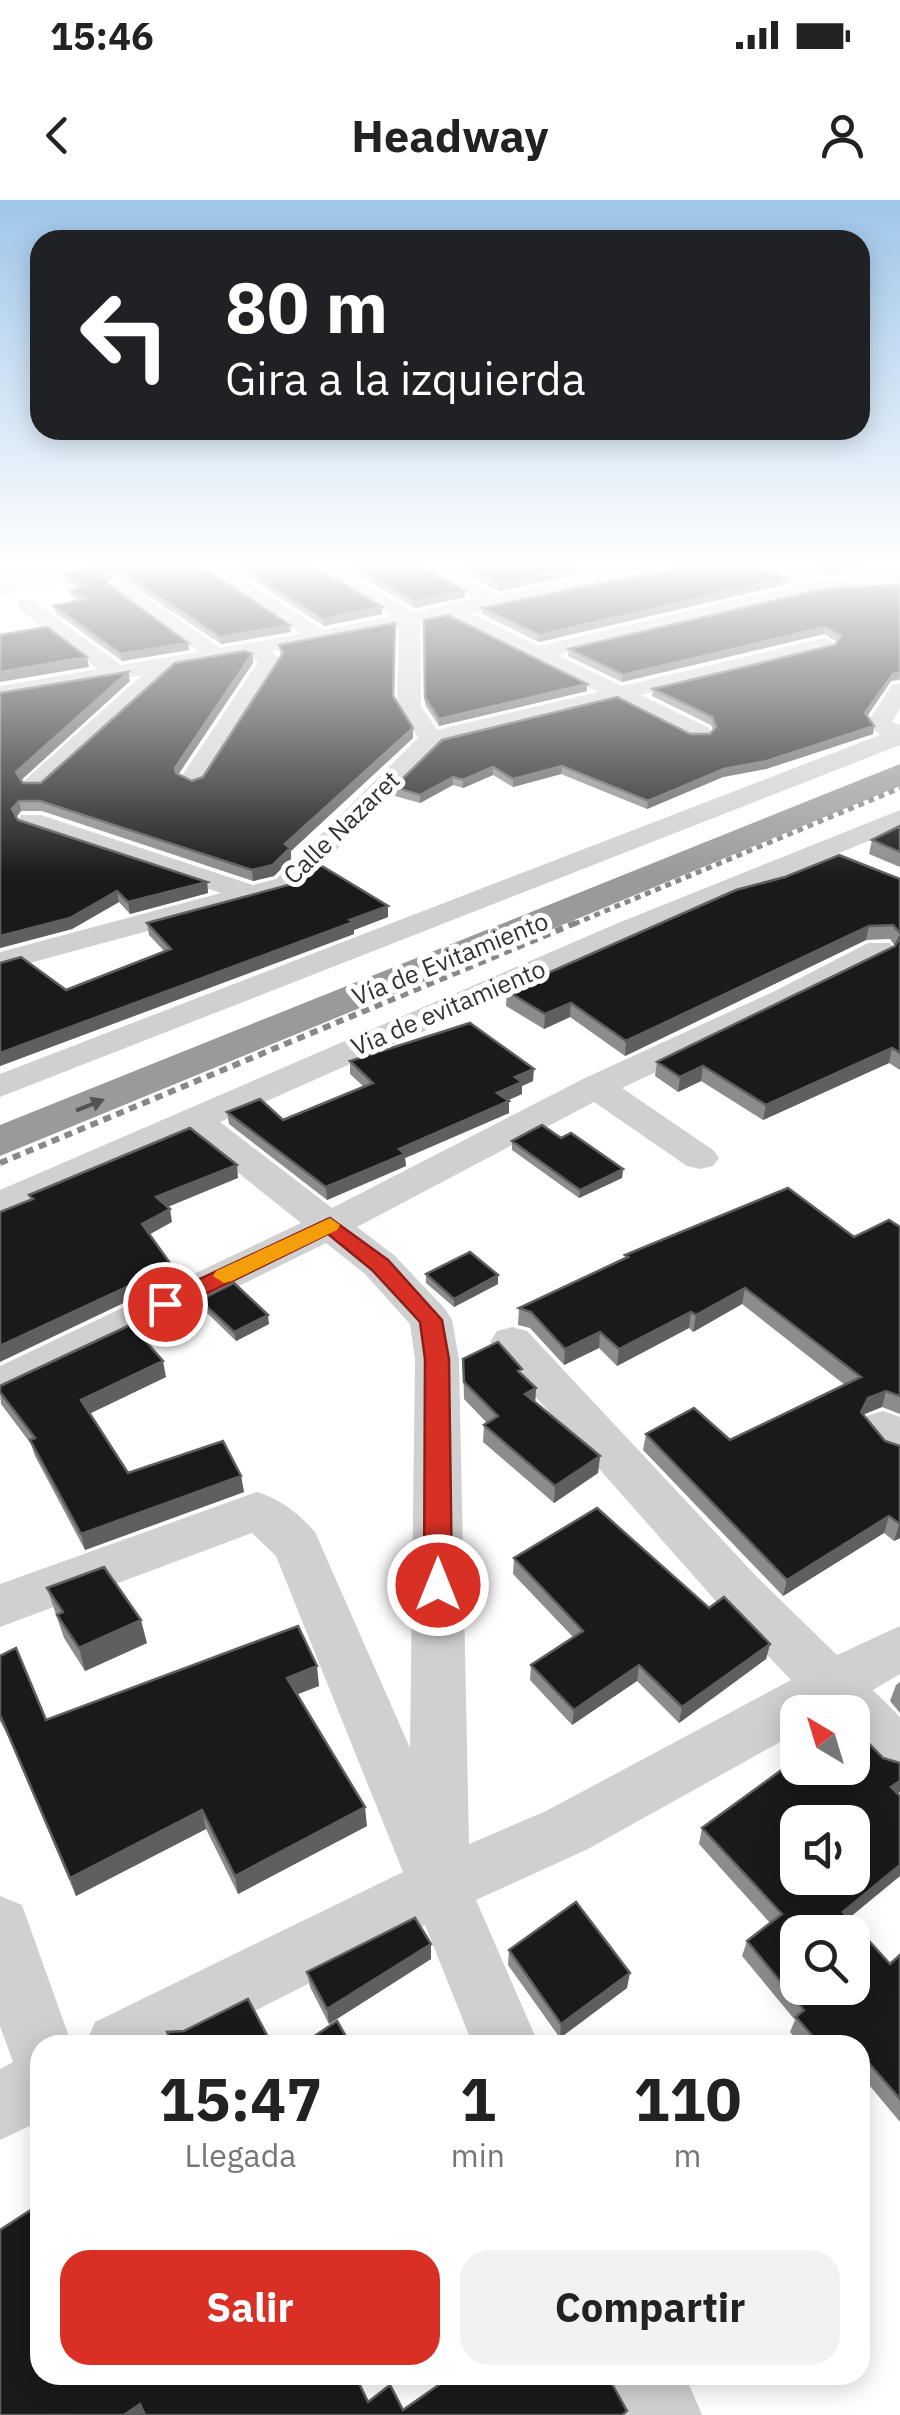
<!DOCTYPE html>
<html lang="es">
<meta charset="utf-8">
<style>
:root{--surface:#fff;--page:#f2f2f2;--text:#222;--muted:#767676;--accent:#d93025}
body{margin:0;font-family:"IBM Plex Sans",sans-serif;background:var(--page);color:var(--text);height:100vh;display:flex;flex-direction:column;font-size:38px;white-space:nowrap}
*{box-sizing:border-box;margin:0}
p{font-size:32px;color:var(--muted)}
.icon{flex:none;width:55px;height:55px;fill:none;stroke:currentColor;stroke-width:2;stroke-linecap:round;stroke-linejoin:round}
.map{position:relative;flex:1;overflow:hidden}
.details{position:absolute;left:30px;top:1835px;width:840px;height:350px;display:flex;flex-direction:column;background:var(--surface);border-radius:30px;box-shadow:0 5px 25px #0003}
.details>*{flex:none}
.banner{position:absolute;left:30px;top:30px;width:840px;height:210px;border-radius:30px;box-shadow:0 5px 25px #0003;background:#202124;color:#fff;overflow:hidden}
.needle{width:65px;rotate:322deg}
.tools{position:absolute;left:780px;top:1495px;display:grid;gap:20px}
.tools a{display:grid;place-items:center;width:90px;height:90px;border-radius:20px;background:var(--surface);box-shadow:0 5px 25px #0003;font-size:50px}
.pin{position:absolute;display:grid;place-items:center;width:85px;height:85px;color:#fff;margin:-42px;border:5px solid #fff;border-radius:50%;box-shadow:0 2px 10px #0007}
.me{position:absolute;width:110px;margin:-55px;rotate:0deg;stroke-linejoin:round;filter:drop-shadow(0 0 8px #0008)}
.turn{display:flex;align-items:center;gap:35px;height:210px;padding:0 30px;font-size:45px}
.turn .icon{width:130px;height:130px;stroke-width:2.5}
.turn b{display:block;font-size:70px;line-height:85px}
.eta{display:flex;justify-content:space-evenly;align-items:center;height:170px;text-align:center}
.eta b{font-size:60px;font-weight:700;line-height:70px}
.button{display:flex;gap:20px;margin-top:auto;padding:20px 30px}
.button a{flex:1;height:115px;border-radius:30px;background:var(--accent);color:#fff;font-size:40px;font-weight:700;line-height:115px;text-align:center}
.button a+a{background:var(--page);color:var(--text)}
.status{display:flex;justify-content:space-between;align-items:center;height:70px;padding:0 50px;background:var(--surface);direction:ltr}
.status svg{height:28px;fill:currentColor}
header{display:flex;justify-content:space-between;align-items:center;height:130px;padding:0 30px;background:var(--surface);font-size:45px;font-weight:700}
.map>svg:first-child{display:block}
.green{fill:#e6ecdf}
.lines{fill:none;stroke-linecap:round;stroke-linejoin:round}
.minor{fill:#d0d0d0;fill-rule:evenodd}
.highway{fill:#9a9a9a;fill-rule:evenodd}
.rail-far1{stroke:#888;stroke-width:5;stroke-dasharray:6 5;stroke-linecap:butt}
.rail{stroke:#888;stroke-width:6;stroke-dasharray:8 6;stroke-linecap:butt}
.wall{fill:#8c8c8c}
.shaded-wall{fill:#5f5f5f}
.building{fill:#1a1a1a;stroke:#5f5f5f;stroke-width:2.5;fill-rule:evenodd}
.oneway{fill:#525252}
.route{fill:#d93025;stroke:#8d1f18;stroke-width:2.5}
.slow{fill:#f59e0b}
.labels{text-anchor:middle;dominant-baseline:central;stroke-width:10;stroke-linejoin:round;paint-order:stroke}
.far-street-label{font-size:25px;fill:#333;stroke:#fff}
</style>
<div class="status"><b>15:46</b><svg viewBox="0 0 49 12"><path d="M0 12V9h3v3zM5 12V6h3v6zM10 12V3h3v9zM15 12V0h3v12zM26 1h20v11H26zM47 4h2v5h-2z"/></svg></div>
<header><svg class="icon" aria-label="back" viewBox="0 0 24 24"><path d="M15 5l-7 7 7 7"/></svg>Headway<svg class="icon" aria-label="person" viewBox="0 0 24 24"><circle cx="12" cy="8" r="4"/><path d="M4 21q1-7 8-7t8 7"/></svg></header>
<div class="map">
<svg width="900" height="2215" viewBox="0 0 900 2215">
<rect width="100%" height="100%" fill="#fff"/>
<path class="green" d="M0,365H171L0,396Z"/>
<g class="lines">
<path class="minor" d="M27,365H49L0,399V384Z
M204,365H221L323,430L392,416L308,365H332L414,412L476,399L415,365H440L498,395L644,365H683L674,371L470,413L539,446L799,385L743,365H773L822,380L900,376V388L821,392L557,455L622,486L825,438L836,444L833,449L641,495L709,528L712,533L709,538H691L617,501L440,544L296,691L0,771V752L221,693L21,627L18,621L21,615H41L253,685L276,679L418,538L397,506L399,427L271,452L281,460L201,585L192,588L179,580L258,462L246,456L174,469L43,590H25L21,585L25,580L142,475L0,500V486L98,469L18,408V400H32L121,465L198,452L112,388L109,384L119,378L220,448L301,434L205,372ZM448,417L598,492L437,530L421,506L420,423Z
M900,483V508L892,522L900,525V545L0,897V874L880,535L867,523L892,485Z
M900,610V628L640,735L220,922L332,1008L583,879L777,790L868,743H890L895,750L890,757L801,804L622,888L713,950L719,958L713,966L700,969L687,966L594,902L357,1027L395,1056L446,1110L452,1120L459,1159L469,1644L546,1611L791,1480L722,1408L497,1153L490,1142L497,1131L512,1127L527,1131L758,1378L837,1455L900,1426V1474L873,1490L900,1517V1579L880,1572L852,1543V1512H798V1532L588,1649L476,1700L539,1845H473L425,1725L187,1845H85L95,1822L403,1672L276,1356L252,1333L0,1427V1384L257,1292C282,1300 298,1313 315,1332L410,1548L415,1159L410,1124L365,1074L326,1043L17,1195L0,1200V1166L301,1023L191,935L0,1017V990L618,723Z
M883,1211L900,1217V1260L883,1255L860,1228L867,1216Z
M0,1696L22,1705L72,1845H40V1921L0,1940V1869L13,1862L0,1826Z
M608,2175H685L702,2215H624Z"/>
<path class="highway" d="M900,564V586L0,956V925Z"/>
<path class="rail-far1" d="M574,724L900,588"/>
<path class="rail" d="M0,963L580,721"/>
</g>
<path class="wall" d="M102,365H199L291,432L221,444L117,375L107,382L108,384L189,450L122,461L56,413L54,406L78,400L71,396L70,390L77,388L63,379L62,372Z
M230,365H312L382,414L324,426Z
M340,365H420L465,397L415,408Z
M449,365H623L499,391Z
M787,365H900V373L822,376Z
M675,368L787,378L786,384L539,442L482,414V408Z
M900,385V480L891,481L867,516L874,526L873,534L766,569L723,577L647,609L561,574L513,587L493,575L463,588L453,585L420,603L395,596L394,587L442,540L710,534L713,530L711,525L652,496L653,489L835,445L837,442L824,434L622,482L568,456L569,449Z
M424,420L587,484V491L439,526L425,505Z
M279,445L393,497L413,538L291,651V659L274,676L253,681L42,611H21L16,617L18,620L207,682L208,693L130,714L119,702L72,729L0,748V493L130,481L21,580L23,583H41L252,454L253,463L178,574L192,581L203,577L281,457Z
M900,626V667L869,654L872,640Z
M900,679V870L889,863L763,920L701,881L678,892L655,876L657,862L895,746L890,739L866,740L625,856L570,817L544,829L506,806L507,791Z
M388,706V717L354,730V734L0,866L66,790L165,752L149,735L147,723Z
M350,861L533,881L522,886V894L508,900L509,913L405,958L406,966L327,1000L229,924L227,912L283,920L364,887L350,874Z
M561,938L623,969L622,978L579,998L512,950V941Z
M900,1027V1214L882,1207L863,1215L885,1241L900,1246V1338L894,1341L884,1333L783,1396L643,1250L646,1234L730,1240L845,1185L742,1104L693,1132L689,1128L617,1166L599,1148L564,1165L530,1128L518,1125L519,1108L625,1059V1055L854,1037Z
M426,1074L498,1084L454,1107L426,1083Z
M200,1100L269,1124L236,1141L202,1108Z
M199,1102L201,1118L145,1140L166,1177L90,1213L128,1273L241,1276L244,1292L85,1350L35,1256L31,1244L1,1204L0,1186Z
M463,1159L522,1175L536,1188L535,1202L600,1256L598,1273L554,1303L483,1242L484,1225L487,1223L464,1199Z
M514,1358L709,1408L770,1444L766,1459L679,1523L637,1481L572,1525L530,1480L531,1465L573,1437L513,1374Z
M47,1388L147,1443L85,1471L64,1438Z
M0,1456L46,1520L319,1486L298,1494L367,1626L238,1694L206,1629L76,1696L7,1534L0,1521Z
M900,1482V1513L890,1501L896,1485Z
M855,1529L900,1596V1676L848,1718L890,1764L900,1755V1922L860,1874V1845H801L790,1832L795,1820L742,1756L747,1741L770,1723L699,1644L702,1628Z
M509,1750L627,1788L560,1838L508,1765Z
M431,1759L329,1824L310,1787L307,1772Z"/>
<path class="shaded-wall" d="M592,365H623L499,391V384Z
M116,368L117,375L105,383L104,377Z
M787,378L786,384L539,442L540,435Z
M465,391V397L415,408V401Z
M382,407V414L324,426L323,419Z
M290,425L291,432L221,444L220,437Z
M825,427L824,434L622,482L623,475Z
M188,443L189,450L122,461L121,454Z
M252,454L253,463L176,578L175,568Z
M87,457L89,467L0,482V472Z
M128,472L130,481L18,583L16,572Z
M900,472L899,479L891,481L864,521L865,513L893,474Z
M587,484V491L439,526V519Z
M874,526L873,534L766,569L723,577L647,609L648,601L724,569Z
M413,528V538L291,651V659L274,676L253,681L252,670L285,644Z
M562,566L561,574L513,587V579Z
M493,567V575L463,588V580Z
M453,577V585L420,603V595Z
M19,601L21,611L15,619L12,609Z
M207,682L208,693L130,714L128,702Z
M117,691L119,702L72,729L0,748V736Z
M388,706V717L354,730V734L0,866V853Z
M869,726L866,740L625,856L626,841Z
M571,803L570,817L544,829L545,814Z
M892,848L889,863L763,920L766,905Z
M703,866L701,881L678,892L680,877Z
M534,869L533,881L522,886V894L497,905V893L515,877Z
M509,901V913L405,958L406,966L327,1000L326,987L399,949Z
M237,965L238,978L158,1011L156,997Z
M623,969L622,978L579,998L580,990Z
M170,1009L172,1022L145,1037L142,1024Z
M172,1066L174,1079L0,1162V1146Z
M498,1075V1084L454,1107V1099Z
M745,1088L742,1104L693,1132L696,1115Z
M199,1102L201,1118L137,1144L134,1128Z
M691,1112L689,1128L617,1166L619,1149Z
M268,1115L269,1124L236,1141L234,1132Z
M600,1132L599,1148L564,1165L565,1149Z
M163,1161L166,1177L85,1216L81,1200Z
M536,1188L535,1205L525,1194Z
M886,1191L882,1207L864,1214L856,1228L861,1212L868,1198Z
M600,1256L598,1273L554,1303L555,1286Z
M241,1276L244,1292L85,1350L81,1334Z
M889,1316L884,1333L783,1396L787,1380Z
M900,1324V1338L894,1341L899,1325Z
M141,1420L147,1443L85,1471L79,1448Z
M770,1444L766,1459L679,1523L682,1507Z
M639,1465L637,1481L572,1525L574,1510Z
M317,1466L319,1486L290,1497L287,1478Z
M900,1581V1592L885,1604L891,1587Z
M365,1607L367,1626L238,1694L235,1676Z
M202,1610L206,1629L76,1696L70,1678Z
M900,1665V1676L837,1728L843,1712Z
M431,1744V1759L329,1824L327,1809Z
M630,1773L627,1788L560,1838L561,1824Z
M140,2204L146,2215H124Z"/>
<path class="building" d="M102,365H199L290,425L220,437L116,368L104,377L108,384L188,443L121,454L54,406L86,399L70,390L84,387L62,372Z
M238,365H312L382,407L323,419Z
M352,365H420L465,391L415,401Z
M462,365H592L499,384Z
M680,365H752L787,378L540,435L482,408L675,368Z
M810,365H900V367L824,370Z
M900,385V472L893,474L865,513L874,526L767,561L724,569L648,601L562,566L513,579L493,567L463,580L453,577L420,595L394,587L442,540L617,497L690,534H710L716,527L712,517L653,489L835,445L841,436L825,427L623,475L569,449L823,389Z
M448,415L587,484L439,519L425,498L424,420Z
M395,423L393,496L413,528L285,644L290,648L273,665L252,670L40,601H19L12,609L18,620L207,682L128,702L117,691L70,718L0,736V493L128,472L16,572L23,583H41L175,463L245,451L252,454L175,568L176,573L192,581L203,577L283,453L279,445Z
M47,427L87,457L0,472V435Z
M900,626V652L872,640Z
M839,655L900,679V733L893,725L869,726L626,841L571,803L545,814L507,791L736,690L785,677Z
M317,663L388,706L350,720L354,722L348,724L0,853V763L21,757L66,790L171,749L147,723L296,683Z
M900,736V853L892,848L766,905L703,866L680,877L657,862L895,746Z
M470,823L534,869L515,877L522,882L497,893L509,901L399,949L405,954L326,987L227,912L260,899L283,920L373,883L350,861Z
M542,925L561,938L571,933L623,969L580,990L512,941Z
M190,928L237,965L156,997L170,1009L142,1024L172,1066L0,1146V1012L33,999L29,995Z
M788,988L854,1037L889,1020L900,1027V1196L886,1191L868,1198L861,1212L885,1241L900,1246V1324L889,1316L787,1380L646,1234L694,1208L730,1240L861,1177L745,1088L696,1115L691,1112L619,1149L600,1132L565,1149L531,1112L519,1108L628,1057L625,1055Z
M470,1052L498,1075L454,1099L426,1074Z
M234,1083L268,1115L234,1132L200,1100Z
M194,1095L199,1102L134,1128L163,1161L81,1200L128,1273L223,1241L241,1276L81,1334L30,1240L35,1238L0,1192V1186Z
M498,1142L522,1169L518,1171L536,1188L525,1194L600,1256L555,1286L484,1225L498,1216L464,1182L463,1159Z
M597,1308L709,1408L724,1397L770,1444L682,1507L639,1465L574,1510L531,1465L583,1431L514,1358Z
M104,1367L141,1420L79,1448L57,1415L63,1412L47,1388Z
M298,1426L317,1466L287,1478L365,1607L235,1676L202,1610L70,1678L0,1515V1456L16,1448L46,1520Z
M854,1516L855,1529L883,1558L900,1563V1581L891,1587L900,1596V1665L843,1712L890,1764L900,1755V1899L860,1853V1845H820L796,1817L804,1810L747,1741L782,1714L702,1628L798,1558V1568H852ZM798,1622H852V1678H798ZM798,1732H852V1788H798Z
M576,1702L630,1773L561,1824L509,1750Z
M415,1718L431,1744L327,1809L307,1772Z
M248,1799L270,1841L263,1845H173L167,1832L184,1831Z
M337,1821L351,1845H301Z
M40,2004V2175H355L368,2202L390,2185L403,2210L453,2175H607L627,2211L622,2215H145L140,2204L124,2215H0V2030Z"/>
<defs><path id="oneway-solid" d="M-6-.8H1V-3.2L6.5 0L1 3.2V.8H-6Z" transform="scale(2.5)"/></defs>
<use class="oneway" href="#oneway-solid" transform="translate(90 905) rotate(-22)"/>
<linearGradient id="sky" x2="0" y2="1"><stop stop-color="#9ec6ea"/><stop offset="0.54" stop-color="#fff"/><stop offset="1" stop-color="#fff" stop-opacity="0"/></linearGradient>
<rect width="900" height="676" fill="url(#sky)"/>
<path class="route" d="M330,1018L388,1060L442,1120L449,1159L452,1385L448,1393L438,1396L428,1393L424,1385L425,1159L420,1122L372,1070L328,1034L173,1110H157L154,1104L157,1099Z"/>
<path class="slow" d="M330,1018L340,1025L337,1030L232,1081L224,1083L213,1076L216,1071Z"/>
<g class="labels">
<g class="far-street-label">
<text transform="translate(341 627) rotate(-44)">Calle Nazaret</text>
<text transform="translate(450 758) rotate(-22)">Vía de Evitamiento</text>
<text transform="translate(448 807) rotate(-23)">Via de evitamiento</text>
</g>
</g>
</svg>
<div class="tools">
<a><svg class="needle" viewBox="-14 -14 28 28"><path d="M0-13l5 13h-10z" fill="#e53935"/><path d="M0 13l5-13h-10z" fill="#767676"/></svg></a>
<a><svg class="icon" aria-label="sound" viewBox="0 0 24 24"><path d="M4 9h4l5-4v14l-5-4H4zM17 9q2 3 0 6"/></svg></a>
<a><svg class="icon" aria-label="search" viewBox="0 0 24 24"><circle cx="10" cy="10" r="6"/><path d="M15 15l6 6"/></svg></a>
</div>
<div class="pin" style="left:165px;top:1104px;background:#d93025"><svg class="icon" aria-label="arrive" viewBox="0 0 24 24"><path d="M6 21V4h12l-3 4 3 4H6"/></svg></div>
<svg class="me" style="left:438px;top:1385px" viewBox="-20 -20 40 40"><circle r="17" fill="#d93025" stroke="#fff" stroke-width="3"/><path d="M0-11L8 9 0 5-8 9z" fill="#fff"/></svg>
<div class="banner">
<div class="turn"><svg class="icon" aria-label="left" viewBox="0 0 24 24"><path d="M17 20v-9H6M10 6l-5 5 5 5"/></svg><div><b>80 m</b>Gira a la izquierda</div></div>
</div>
<section class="details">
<div class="eta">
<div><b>15:47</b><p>Llegada</p></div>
<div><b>1</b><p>min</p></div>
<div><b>110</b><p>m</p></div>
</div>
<div class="button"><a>Salir</a><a>Compartir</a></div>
</section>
</div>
